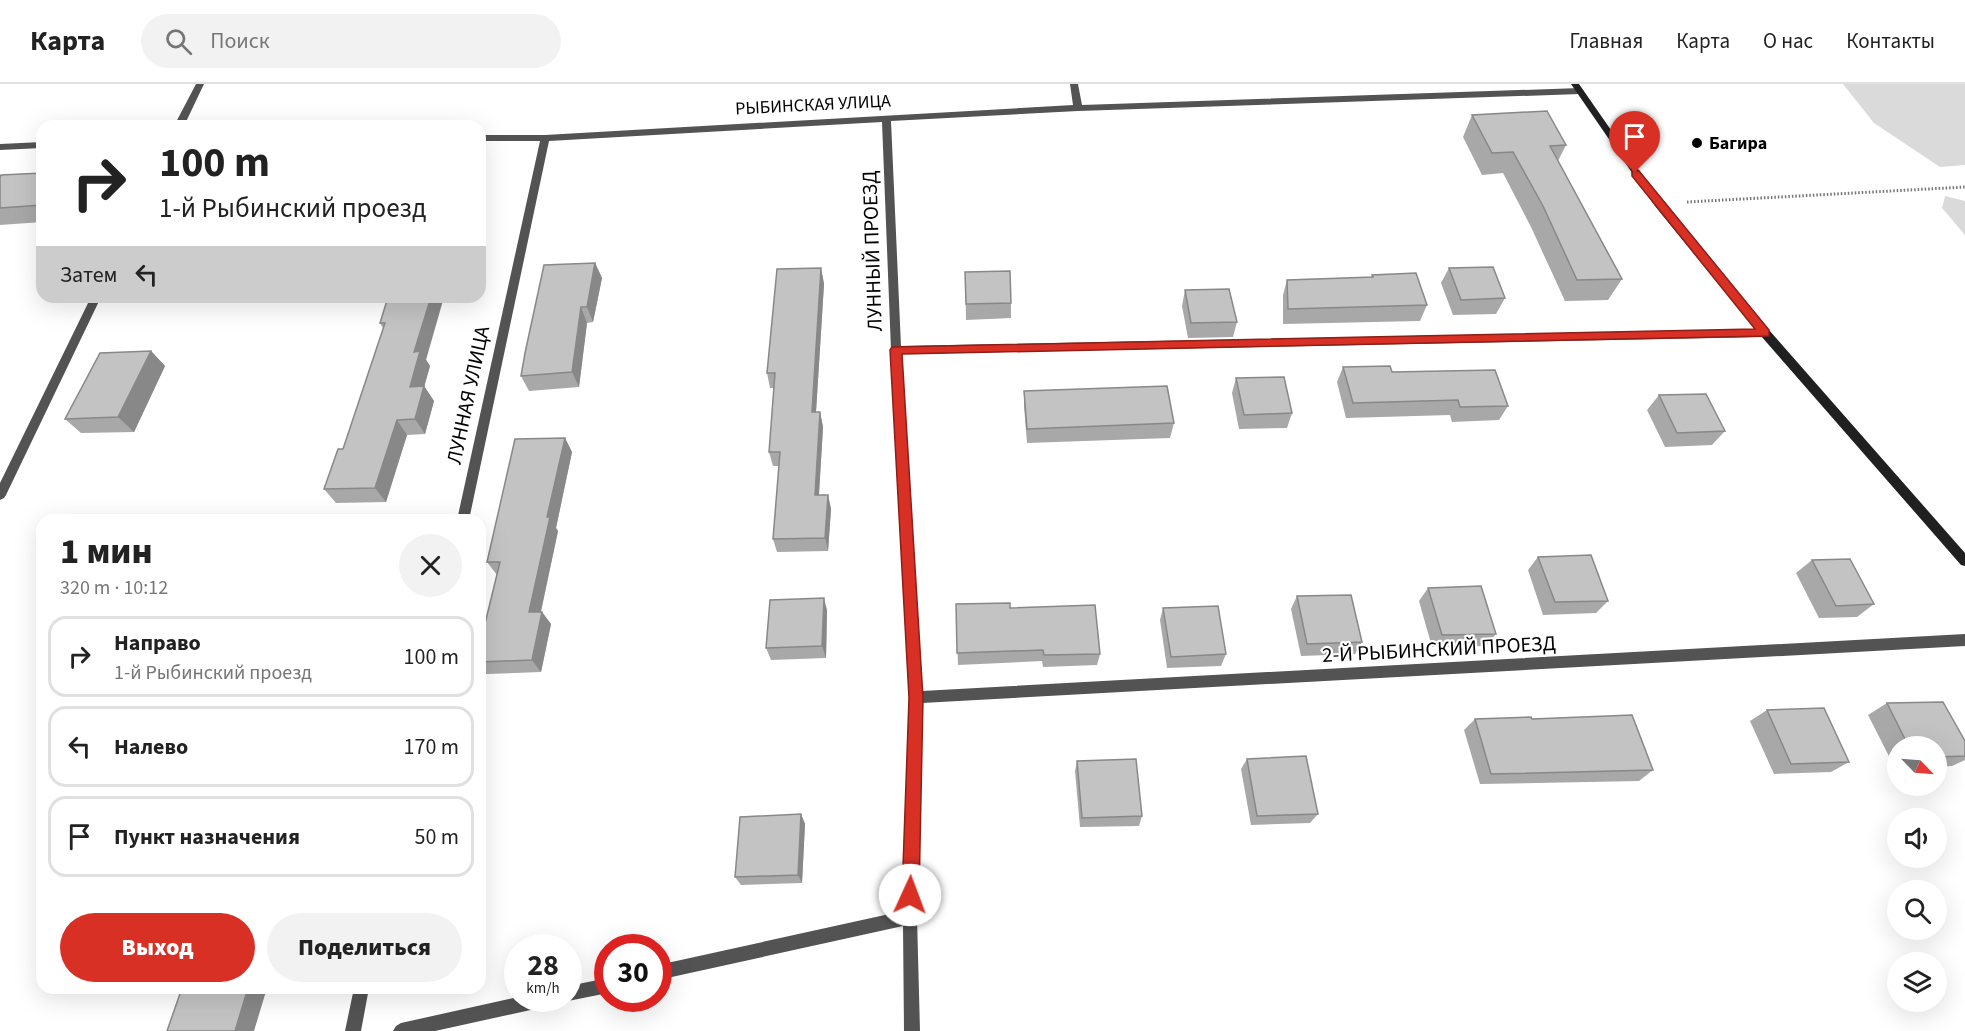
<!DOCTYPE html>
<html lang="ru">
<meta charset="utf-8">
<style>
:root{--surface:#fff;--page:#f2f2f2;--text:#222;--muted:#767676;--line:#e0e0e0;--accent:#d93025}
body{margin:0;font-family:"Source Sans 3",sans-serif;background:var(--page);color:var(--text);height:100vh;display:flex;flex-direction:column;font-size:22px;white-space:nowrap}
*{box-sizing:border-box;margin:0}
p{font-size:20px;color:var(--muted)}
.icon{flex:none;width:33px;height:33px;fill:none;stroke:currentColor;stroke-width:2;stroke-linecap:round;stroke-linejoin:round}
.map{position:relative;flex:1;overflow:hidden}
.drawer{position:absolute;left:36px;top:430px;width:450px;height:480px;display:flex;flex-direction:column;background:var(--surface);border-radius:18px;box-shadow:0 6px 24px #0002}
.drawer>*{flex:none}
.hud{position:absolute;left:36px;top:36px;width:450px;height:183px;border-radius:18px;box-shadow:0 6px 24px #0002;background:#fff;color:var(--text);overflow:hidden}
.needle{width:39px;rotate:115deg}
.tools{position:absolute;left:1887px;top:652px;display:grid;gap:12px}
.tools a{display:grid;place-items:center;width:60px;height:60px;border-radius:50%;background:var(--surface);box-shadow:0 6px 24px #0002;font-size:30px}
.speed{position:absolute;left:504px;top:850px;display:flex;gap:12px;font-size:30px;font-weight:700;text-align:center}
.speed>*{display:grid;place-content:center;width:78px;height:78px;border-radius:50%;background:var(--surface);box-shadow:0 6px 24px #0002;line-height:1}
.speed small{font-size:15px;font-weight:400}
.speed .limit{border:9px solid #d22;background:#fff;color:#111}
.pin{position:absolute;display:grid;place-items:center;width:51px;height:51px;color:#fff;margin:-62px -26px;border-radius:50% 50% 50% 0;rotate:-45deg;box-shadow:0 0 6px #0007}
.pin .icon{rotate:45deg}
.me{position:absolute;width:66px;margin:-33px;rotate:2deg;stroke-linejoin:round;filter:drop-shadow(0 0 4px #0008)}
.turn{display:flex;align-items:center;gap:21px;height:126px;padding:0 24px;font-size:27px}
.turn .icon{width:78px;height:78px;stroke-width:2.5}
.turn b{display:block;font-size:42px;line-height:51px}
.then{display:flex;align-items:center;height:57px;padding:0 24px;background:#0003;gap:12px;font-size:22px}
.round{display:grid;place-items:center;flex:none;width:63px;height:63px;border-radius:32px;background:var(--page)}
.head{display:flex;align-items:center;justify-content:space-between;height:102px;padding:0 24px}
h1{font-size:36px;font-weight:800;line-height:45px}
.button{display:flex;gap:12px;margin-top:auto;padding:12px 24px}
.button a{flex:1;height:69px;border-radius:36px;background:var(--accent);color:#fff;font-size:24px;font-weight:800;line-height:69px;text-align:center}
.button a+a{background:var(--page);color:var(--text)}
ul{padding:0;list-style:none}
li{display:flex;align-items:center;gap:18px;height:81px;margin:0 12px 9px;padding:0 12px;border:3px solid var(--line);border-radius:18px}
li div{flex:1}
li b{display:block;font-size:22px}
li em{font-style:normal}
header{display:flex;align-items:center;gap:36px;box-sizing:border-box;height:84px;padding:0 30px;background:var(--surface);border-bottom:2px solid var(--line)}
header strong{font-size:28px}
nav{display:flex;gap:33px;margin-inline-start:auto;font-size:21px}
.search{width:420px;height:54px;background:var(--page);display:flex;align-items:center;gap:15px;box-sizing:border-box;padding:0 21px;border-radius:33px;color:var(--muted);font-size:22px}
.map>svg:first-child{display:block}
.green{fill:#dadada}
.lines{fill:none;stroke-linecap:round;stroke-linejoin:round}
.path{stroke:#757575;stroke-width:3;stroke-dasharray:1.5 2;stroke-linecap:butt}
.minor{fill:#535353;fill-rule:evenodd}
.secondary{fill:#202020;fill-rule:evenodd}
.wall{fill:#a8a8a8}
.shaded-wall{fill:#888}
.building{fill:#c3c3c3;stroke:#888;stroke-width:1.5}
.route{fill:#d93025;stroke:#8d1f18;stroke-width:1.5}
.poi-dot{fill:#000;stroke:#fff;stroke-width:2}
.labels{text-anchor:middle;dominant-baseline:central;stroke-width:4.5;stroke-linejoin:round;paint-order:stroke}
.far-street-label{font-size:18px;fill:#000;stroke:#fff}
.far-poi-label{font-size:18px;font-weight:bold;fill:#000;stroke:#fff;text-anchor:start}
.street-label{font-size:21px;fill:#000;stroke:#fff}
</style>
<header>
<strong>Карта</strong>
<div class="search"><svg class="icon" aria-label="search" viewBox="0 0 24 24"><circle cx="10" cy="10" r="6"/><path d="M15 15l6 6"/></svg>Поиск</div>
<nav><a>Главная</a><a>Карта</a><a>О нас</a><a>Контакты</a></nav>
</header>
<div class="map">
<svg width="1965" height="947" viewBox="0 0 1965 947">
<rect width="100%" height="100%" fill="#fff"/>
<path class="green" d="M1843,0H1965V81L1940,83L1874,39Z
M1945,112L1965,117V151L1942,124Z"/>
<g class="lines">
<path class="path" d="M1687,118L1965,103"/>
<path class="minor" d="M196,0H204L184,42H174Z
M1070,0H1078L1082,21L1580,4L1584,7L1580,10L1078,27L891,37L901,262L1765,245L1770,249L1765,253L902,270L922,607L1965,550V562L922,619L917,833L920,947H904L903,842L658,896V881L903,827L910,613L891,266L882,38L549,57L469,436H457L540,57H480V51H545L1073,21Z
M42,58V64L0,66V60Z
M91,213H101L6,411L4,414L0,416V399Z
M608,894V909L568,917L563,915H568V902Z
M354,904H369L361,947H345Z
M518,913V915H552L549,920L544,923L435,947H393L396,942L401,939Z"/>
<path class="secondary" d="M1571,0H1579L1661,118L1769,246L1965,469V482L1961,481L1761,252L1655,122Z"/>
</g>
<path class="wall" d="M1472,31L1566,61L1558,77L1622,195L1608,216L1565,217L1531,143L1503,89L1482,91L1463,53Z
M42,89V138L0,141V93Z
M595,179L602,194L593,238L587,239L579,303L529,307L521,292Z
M821,184L824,200L816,328H820L823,343L819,411H828L831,425L828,467L777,468L773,455L779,382H773L769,368L774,304H770L767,289Z
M1449,184L1505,214L1496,230L1453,231L1441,199Z
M965,188L1011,219V234L966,236Z
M1372,191L1427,221L1420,237L1283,240V211L1287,196L1371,193Z
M1185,206L1237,238L1233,253L1188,254L1182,222Z
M388,213L430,282L424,302L434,317L425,350L407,351L386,418L336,419L324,405L343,365L383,244L380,239Z
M151,267L165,282L134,348L81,349L65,335Z
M1343,283L1392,288L1508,322L1499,336L1452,338L1450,331L1346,334L1337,298Z
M1236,294L1292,329L1287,344L1239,345L1232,309Z
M1024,307L1174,339L1170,354L1027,359L1024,322Z
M1659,311L1725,347L1712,361L1665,363L1647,326Z
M565,354L572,368L556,444L558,447L541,528H542L551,540L541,588L486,590L480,583V560L497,491L487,478Z
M1538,473L1608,517L1596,529L1543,531L1528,486Z
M1812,476L1874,520L1857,533L1819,534L1796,489Z
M1428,504L1496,550L1486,562L1432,563L1419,517Z
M1297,512L1362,558L1355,570L1301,572L1291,525Z
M956,520L1010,524L1100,570L1097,581L1043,583L1042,577L958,581Z
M1163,524L1226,570L1221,582L1167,584L1160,536Z
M827,526L826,574L771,576L766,564Z
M1887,619L1965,657V676L1952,682L1936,683V663H1898V684H1895L1868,631Z
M1767,626L1849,678L1831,688L1774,690L1750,637Z
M1475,635H1532L1653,686L1639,697L1480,700L1464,646Z
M1247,675L1318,730L1310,739L1251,741L1241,685Z
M1077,677L1142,732L1139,742L1080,743L1075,687Z
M801,730L805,740L802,799L741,801L735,793Z"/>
<path class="shaded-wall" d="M595,179L602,194L593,238L587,223Z
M821,184L824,200L815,343L812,328Z
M431,213H444L426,276L430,282L420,318L410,303L414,268Z
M581,223L587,239L579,303L572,288Z
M151,267L165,282L134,348L118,333Z
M424,302L434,317L425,350L415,335Z
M820,328L823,343L818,425L815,411Z
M397,336L407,351L386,418L375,404Z
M565,354L572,368L556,444L558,447L538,540L529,528L547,433Z
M828,411L831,425L828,467L825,454Z
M824,514L827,526L826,574L822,562Z
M542,528L551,540L541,588L532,576Z
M801,730L805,740L802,799L798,791Z
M248,904H267L254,947H235Z"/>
<path class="building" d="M1547,27L1566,61L1550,62L1622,195L1577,196L1543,122L1513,68L1492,69L1472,31Z
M42,89V121L0,124V93L1,91Z
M595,179L587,223H581L572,288L521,292L525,269L544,181Z
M1493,183L1505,214L1461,216L1449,184Z
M821,184L812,328H820L815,411H828L825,454L773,455L780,368H769L775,289H767L777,185Z
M1010,187L1011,219L966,220L965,188Z
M1416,189L1427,221L1288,225L1287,196L1373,193L1372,191Z
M1229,205L1237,238L1191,239L1185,206Z
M388,213H431L414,268L420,267L410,303L424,302L415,335L397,336L375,404L324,405L338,365H343L385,239H380Z
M151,267L118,333L65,335L100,269Z
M1390,282L1392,288L1495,286L1508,322L1460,323L1458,316L1353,319L1343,283Z
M1284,293L1292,329L1244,331L1236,294Z
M1167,302L1174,339L1027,345L1024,307Z
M1706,310L1725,347L1677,349L1659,311Z
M565,354L547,433H550L529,528H542L532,576L480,578V560L500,478H487L515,355Z
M1591,471L1608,517L1555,518L1538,473Z
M1850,475L1874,520L1836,522L1812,476Z
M1481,502L1496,550L1442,551L1428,504Z
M1351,511L1362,558L1307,560L1297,512Z
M824,514L822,562L766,564L770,516Z
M1010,519V524L1095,521L1100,570L1044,571L1043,566L957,569L956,520Z
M1218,522L1226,570L1171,573L1163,524Z
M1943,618L1965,657V672L1936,673V663H1909L1887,619Z
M1824,624L1849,678L1791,680L1767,626Z
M1632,631L1653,686L1491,690L1475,635L1531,633L1532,635Z
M1306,672L1318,730L1257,732L1247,675Z
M1136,675L1142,732L1082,734L1077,677Z
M801,730L798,791L735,793L740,733Z
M182,904H248L235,947H167Z"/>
<path class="route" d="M1635,86L1639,87L1769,246V252L902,270L923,614L919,811L916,817L910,819L905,817L902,811L909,614L890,266L892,263L1755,245L1632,92V87Z"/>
<circle class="poi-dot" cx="1697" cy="59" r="6"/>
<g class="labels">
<g class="far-street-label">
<text transform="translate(813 21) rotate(-3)">РЫБИНСКАЯ УЛИЦА</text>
</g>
<g class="far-poi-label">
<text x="1709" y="59">Багира</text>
</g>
<g class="street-label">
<text transform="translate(872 167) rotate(-92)">ЛУННЫЙ ПРОЕЗД</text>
<text transform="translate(468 311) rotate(-78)">ЛУННАЯ УЛИЦА</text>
<text transform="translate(1439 565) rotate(-3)">2-Й РЫБИНСКИЙ ПРОЕЗД</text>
</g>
</g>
</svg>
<div class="tools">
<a><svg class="needle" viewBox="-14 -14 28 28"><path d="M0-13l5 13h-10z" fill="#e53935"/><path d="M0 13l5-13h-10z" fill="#767676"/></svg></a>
<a><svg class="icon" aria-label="sound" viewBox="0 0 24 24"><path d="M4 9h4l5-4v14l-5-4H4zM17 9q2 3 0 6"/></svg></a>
<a><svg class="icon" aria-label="search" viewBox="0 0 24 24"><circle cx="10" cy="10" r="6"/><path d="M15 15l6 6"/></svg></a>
<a><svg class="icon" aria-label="layers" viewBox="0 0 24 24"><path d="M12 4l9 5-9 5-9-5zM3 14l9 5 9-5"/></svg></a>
</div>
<div class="speed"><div>28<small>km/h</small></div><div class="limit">30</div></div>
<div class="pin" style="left:1635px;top:89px;background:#d93025"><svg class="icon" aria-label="arrive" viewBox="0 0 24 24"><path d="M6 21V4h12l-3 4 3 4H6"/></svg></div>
<svg class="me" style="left:910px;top:811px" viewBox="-20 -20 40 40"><circle r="19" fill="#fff"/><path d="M0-13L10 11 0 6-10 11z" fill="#d93025"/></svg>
<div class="hud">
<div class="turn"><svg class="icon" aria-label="right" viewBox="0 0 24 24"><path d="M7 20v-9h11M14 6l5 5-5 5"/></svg><div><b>100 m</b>1-й Рыбинский проезд</div></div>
<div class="then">Затем<svg class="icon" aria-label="left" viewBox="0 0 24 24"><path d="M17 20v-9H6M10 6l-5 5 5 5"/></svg></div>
</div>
<section class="drawer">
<div class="head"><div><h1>1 мин</h1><p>320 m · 10:12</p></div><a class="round"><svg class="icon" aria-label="close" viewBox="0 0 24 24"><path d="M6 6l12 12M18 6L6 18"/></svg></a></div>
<ul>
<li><svg class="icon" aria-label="right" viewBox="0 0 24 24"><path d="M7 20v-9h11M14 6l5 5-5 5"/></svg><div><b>Направо</b><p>1-й Рыбинский проезд</p></div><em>100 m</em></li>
<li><svg class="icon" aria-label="left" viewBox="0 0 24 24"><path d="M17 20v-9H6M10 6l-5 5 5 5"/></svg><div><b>Налево</b></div><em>170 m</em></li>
<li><svg class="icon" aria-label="arrive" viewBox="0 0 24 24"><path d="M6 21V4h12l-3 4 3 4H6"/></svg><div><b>Пункт назначения</b></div><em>50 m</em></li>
</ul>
<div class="button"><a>Выход</a><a>Поделиться</a></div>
</section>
</div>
